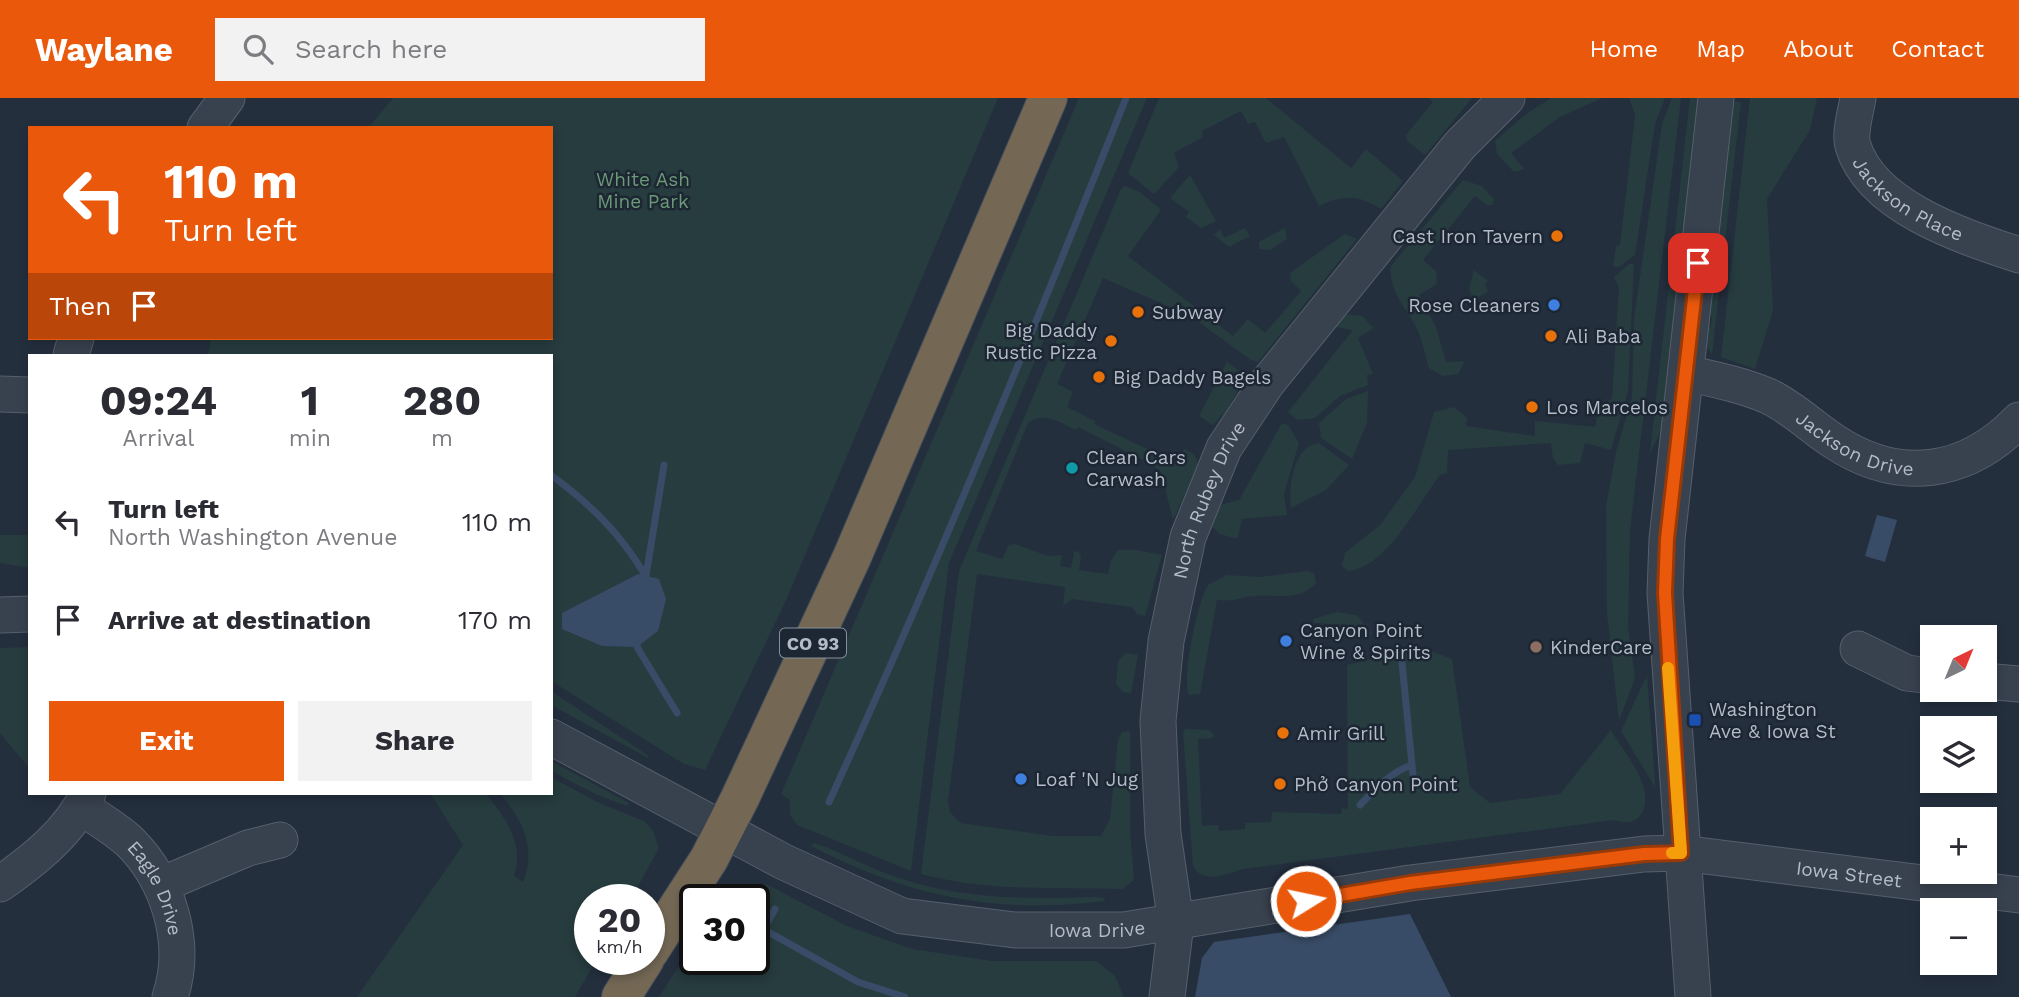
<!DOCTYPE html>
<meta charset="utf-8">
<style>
:root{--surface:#fff;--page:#f2f2f3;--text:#2b2b33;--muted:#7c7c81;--accent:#ea580c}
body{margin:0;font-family:"Work Sans",sans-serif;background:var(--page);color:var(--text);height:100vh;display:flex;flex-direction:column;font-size:26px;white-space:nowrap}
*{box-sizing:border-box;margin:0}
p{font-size:23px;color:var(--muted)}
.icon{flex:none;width:38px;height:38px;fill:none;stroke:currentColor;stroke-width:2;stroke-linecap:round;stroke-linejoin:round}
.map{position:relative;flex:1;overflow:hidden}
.sheet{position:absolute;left:28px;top:256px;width:525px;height:441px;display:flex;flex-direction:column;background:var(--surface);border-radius:0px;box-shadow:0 4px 10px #0003}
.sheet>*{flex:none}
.hud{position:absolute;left:28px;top:28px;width:525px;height:214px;border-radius:0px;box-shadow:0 4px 10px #0003;background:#ea580c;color:#fff;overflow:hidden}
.needle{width:46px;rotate:43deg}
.buttons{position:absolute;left:1920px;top:527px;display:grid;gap:14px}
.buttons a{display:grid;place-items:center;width:77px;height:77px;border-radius:0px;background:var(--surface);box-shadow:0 4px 10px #0003;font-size:35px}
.speed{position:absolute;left:574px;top:786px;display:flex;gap:14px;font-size:35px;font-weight:700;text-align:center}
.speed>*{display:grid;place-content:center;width:91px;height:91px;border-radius:50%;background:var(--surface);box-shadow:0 4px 10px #0003;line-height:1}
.speed small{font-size:18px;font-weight:400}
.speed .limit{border:4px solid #111;border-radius:10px;background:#fff;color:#111}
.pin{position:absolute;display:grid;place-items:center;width:60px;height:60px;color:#fff;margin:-30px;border-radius:14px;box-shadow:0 4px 10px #0006}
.me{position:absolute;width:77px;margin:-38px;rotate:80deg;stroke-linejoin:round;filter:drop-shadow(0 0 5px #0008)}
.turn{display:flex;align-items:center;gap:24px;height:147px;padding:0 21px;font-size:32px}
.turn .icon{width:91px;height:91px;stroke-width:2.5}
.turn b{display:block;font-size:49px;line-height:60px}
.then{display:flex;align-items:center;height:66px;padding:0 21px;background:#0003;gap:14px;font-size:26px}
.eta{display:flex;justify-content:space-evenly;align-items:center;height:119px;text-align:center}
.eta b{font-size:42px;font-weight:700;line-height:49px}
.primary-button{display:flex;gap:14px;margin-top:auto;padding:14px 21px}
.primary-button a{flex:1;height:80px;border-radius:0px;background:var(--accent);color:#fff;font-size:28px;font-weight:700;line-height:80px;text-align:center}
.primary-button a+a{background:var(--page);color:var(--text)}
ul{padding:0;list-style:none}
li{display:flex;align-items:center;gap:21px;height:98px;padding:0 21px}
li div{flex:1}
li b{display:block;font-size:26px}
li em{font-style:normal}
header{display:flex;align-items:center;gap:42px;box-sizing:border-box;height:98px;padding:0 35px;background:var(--accent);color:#fff}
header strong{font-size:33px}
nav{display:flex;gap:38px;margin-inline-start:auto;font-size:24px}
.search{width:490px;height:63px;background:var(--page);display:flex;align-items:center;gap:18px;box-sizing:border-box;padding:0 24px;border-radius:0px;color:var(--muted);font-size:26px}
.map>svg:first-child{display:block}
.green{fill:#263c3f}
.water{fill:#394c67}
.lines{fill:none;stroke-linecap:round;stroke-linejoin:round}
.stream{stroke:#394c67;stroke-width:7}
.minor-casing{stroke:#565f6c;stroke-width:37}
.highway-casing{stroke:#434c59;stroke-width:40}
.minor{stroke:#38414e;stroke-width:35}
.highway{stroke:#746855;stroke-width:38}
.route-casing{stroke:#983908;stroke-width:18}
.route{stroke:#ea580c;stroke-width:12}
.slow{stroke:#f59e0b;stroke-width:12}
.food-dot{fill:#e8710a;stroke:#1d2633;stroke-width:2.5}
.shop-dot{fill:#3f7fe0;stroke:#1d2633;stroke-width:2.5}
.culture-dot{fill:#0f9aa8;stroke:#1d2633;stroke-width:2.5}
.education-dot{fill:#8d6e63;stroke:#1d2633;stroke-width:2.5}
.transit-dot{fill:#1a4fb4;stroke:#1d2633;stroke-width:2.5}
.labels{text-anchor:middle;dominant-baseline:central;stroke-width:5;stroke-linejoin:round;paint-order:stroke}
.shield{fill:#1d2633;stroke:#878f9c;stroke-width:2}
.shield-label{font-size:18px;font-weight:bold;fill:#b4bcc9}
.park-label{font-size:19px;fill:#6b9a76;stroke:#1d2633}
.street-label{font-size:19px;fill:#b4bcc9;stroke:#1d2633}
.poi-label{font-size:19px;fill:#b4bcc9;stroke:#1d2633;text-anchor:start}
</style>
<header>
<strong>Waylane</strong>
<div class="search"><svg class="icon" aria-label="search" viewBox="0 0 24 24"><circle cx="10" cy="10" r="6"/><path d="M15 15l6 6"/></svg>Search here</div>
<nav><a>Home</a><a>Map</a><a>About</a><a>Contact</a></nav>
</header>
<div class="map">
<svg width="2019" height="899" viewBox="0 0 2019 899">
<rect width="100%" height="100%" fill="#242f3e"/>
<path class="green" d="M393,0H998L787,500L705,672L684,666L551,583V257H208L211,240H551V30H368Z
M1079,0H1147L949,465L911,773L797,727L790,717V702L781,696Z
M1159,0H1266L1351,70L1366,51L1403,83L1381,111C1359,97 1343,96 1319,108L1284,39L1266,45L1255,24L1248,26L1241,13L1202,33L1203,39L1174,55L1179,69L1154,96L1128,75Z
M1429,0H1472L1425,57L1407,43L1406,37L1433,4Z
M1551,0H1602L1560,19L1511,55L1524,71L1514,74L1497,56L1495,43L1526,16Z
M1629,0H1665L1655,26L1635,157L1619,169H1613L1616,148L1620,147L1635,17Z
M1672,0H1681L1630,432L1628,529L1635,580L1619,623L1607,515L1606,408L1616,354L1632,299L1634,221L1662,26Z
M1690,0H1700L1661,333L1650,355Z
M1750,0H1817L1810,32L1767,101L1773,213L1755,271L1721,259Z
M1733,3L1741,4L1712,256L1706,248V229H1711L1712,218L1709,217Z
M1190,77L1216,123L1201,130L1186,119L1189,114L1170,100Z
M1463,82L1482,88L1494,101L1492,107H1487L1475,98L1423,162L1436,173L1437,186L1419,197L1436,229L1446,264L1465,263L1458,276L1443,278L1429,270C1425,258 1423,244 1418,233C1407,209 1388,194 1391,168Z
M1125,88L1140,94L1161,112L1128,158L1233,238L1248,221L1265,235L1301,193L1290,182L1291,174L1345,136L1357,141L1258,264L1251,262L1174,206L1172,210L1103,180L1057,286L1073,294L1067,309L1095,323L1094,326L1177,365L1184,351C1194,354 1198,359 1198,369L1173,422L1161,374L1149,365L1078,329L1076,332C1059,324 1044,313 1028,325L976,453L1002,461L1009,447L1015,446L1048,458L1062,457L1060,468L1071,470L1074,454L1078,453L1081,458L1079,472L1108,476L1111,462L1118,452H1136L1162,457L1145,518L1137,516L1132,509L1072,501L1063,508L1065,489L977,476L948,703L950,714L960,725L1053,738H1101L1110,721L1118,642L1122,634L1130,633V732L1134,782L1122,791C1054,789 988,794 921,776L959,473L1121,91Z
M1245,130L1250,138L1229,149L1214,137L1220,131L1224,140Z
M1285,130L1287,141L1270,152L1259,151V144Z
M1629,166H1634L1628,293L1611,352L1585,345L1580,365L1558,367L1553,360L1551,345L1448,352L1447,375L1440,377C1418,405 1388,469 1348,473L1342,468L1345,455L1381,426L1415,379L1434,314L1454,309L1467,320L1466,328L1535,338V323L1595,329L1599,311L1612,300L1619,189L1614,179Z
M1474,172L1488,183L1485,186L1488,194L1473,202L1469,190Z
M1343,216L1362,218L1374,230L1358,240L1373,276L1367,277L1368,287L1340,298L1315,320L1297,322L1288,314L1353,232L1329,228Z
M1227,264L1246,278L1227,312L1213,327L1199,318Z
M1368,293L1367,325L1352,361L1321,340L1319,325L1346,301Z
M1282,325L1288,327L1299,345L1284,396L1287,417L1242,421L1238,439L1235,440L1219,436L1212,428L1213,409L1239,402Z
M1319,345L1349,367L1326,392L1291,410C1288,390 1293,347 1319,345Z
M0,437H30V470L0,465Z
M1307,473L1314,475L1316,485C1300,504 1277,496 1256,498C1239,499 1237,504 1217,502L1200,596L1189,597C1181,581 1198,502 1208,487L1227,477L1259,479Z
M1337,514L1357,517L1372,536L1348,540V527L1314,525L1313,521Z
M30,549V671L0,635V550Z
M1420,549L1452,561L1470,689L1490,705L1560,696L1611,632C1623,653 1659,694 1640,718C1633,726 1624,725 1614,722L1243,771C1226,776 1204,787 1193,768L1183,634L1186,631L1209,632L1214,636L1212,640L1198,641L1202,728L1218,727L1219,733L1245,731V725L1271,724L1272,714L1341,716L1342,710L1348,711L1347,567Z
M1126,555L1138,557L1131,595L1123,594L1116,586L1118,563Z
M1647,577L1655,683V689L1621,633Z
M551,593L649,658L648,660L551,607Z
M551,663L629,705L627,708L597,697L551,673Z
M551,679L599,705L644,723L653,733L659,750L631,801L590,802V861H597L575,899H357L463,747L430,695H486C505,721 525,744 514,778L523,784C537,749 522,722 500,695H551Z
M814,745C843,754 869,771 899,780C965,802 1028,801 1096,799L1104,800L1105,803C996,817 907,798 811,748Z
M766,786L847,828L912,851L992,863H1096L1115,878L1124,899H659L695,844V861H754V802L726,801L734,792Z"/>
<path class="water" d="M1877,417L1897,422L1885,464L1865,458Z
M638,476L659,481L666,501L658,533L637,549L602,548L562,531V515Z
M1410,816L1451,899H1195L1202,860L1214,844Z"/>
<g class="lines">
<path class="stream" d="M551,377C590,406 620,435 645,477
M645,484L664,367
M638,541L637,549L677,615
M1402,565L1413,677
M829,704C935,473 1032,237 1126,0
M1360,707C1375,691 1391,674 1412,667
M754,826L858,884L905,899
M764,831L775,811"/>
<g class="minor-casing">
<g id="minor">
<path id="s1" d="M1858,0C1856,13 1849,36 1853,48C1872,110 1965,139 2019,157"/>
<path d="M205,30L227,0"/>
<path d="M71,257L76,240"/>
<path id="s2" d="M1686,275C1713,281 1742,287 1768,298C1792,309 1813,330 1835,344C1899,386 1966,377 2019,322"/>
<path d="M0,296L30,297"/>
<path d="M0,517L30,516"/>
<path d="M1858,551L1907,575L1932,578"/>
<path d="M1984,583L2019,586"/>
<path id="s3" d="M551,639L784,764L902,818L1015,832H1124L1410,785L1644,756L1681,755L2019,797"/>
<path id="s4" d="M81,709C97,720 116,731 130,744C169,783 188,846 170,899"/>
<path d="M0,786C34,762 70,734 88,695"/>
<path d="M161,787L248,750L280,742"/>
<path id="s5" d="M1167,899L1176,825L1163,736L1158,623L1166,543L1188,439L1224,350L1267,285L1460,47L1507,0"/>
<path d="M1693,899L1665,495L1667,441L1716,0"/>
</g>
</g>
<g class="highway-casing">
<path id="highway" d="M649,854L709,761L740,700L852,459L1048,0
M621,899L645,861"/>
</g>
<use href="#minor" class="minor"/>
<use href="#highway" class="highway"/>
</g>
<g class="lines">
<g class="route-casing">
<path id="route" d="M1306,803L1410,785L1644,756L1681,755L1665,495L1667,441L1698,165"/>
</g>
<use href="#route" class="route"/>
<path class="slow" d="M1668,570L1681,755H1672"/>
</g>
<g class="food-dot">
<circle cx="1557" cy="138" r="7"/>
<circle cx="1138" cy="214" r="7"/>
<circle cx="1551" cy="238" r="7"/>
<circle cx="1111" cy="243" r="7"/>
<circle cx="1099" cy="279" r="7"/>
<circle cx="1532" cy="309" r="7"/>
<circle cx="1283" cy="635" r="7"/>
<circle cx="1280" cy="686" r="7"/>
</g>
<g class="shop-dot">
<circle cx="1554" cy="207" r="7"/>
<circle cx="1286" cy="543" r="7"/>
<circle cx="1021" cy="681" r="7"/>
</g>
<circle class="culture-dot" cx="1072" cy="370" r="7"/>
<circle class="education-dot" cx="1536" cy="549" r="7"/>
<rect class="transit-dot" x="1688" y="615" width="14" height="14" rx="3.5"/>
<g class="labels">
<rect class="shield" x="780" y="530.5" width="66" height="29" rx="5"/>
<g class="shield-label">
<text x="813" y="545">CO 93</text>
</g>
<g class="park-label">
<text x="643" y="81">White Ash<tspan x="643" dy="22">Mine Park</tspan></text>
</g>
<g class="street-label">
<text stroke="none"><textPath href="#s1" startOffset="128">Jackson Place</textPath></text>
<text stroke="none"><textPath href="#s2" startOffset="186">Jackson Drive</textPath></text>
<text stroke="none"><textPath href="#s5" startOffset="506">North Rubey Drive</textPath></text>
<text stroke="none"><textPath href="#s3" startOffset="1349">Iowa Street</textPath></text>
<text stroke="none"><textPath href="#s4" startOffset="114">Eagle Drive</textPath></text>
<text stroke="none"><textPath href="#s3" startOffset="590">Iowa Drive</textPath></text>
</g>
<g class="poi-label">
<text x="1543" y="138" text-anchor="end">Cast Iron Tavern</text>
<text x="1540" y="207" text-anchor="end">Rose Cleaners</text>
<text x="1152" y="214">Subway</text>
<text x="1097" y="232" text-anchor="end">Big Daddy<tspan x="1097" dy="22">Rustic Pizza</tspan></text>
<text x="1565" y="238">Ali Baba</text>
<text x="1113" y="279">Big Daddy Bagels</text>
<text x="1546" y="309">Los Marcelos</text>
<text x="1086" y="359">Clean Cars<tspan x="1086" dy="22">Carwash</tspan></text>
<text x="1300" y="532">Canyon Point<tspan x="1300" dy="22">Wine &amp; Spirits</tspan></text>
<text x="1550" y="549">KinderCare</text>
<text x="1709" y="611">Washington<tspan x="1709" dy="22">Ave &amp; Iowa St</tspan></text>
<text x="1297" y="635">Amir Grill</text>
<text x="1035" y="681">Loaf 'N Jug</text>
<text x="1294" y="686">Phở Canyon Point</text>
</g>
</g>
</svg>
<div class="buttons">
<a><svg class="needle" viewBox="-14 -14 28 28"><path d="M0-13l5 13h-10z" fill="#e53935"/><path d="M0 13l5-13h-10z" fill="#7c7c81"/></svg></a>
<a><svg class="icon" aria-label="layers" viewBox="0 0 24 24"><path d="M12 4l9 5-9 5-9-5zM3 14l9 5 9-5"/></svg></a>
<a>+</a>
<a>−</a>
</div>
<div class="speed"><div>20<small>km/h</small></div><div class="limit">30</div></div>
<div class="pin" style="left:1698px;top:165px;background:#d93025"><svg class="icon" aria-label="arrive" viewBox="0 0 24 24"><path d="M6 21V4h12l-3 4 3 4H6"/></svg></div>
<svg class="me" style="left:1306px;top:803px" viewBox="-20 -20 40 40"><circle r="17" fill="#ea580c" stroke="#fff" stroke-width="3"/><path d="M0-11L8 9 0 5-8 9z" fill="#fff"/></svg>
<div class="hud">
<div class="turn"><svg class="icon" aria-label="left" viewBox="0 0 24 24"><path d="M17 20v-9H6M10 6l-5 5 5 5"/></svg><div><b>110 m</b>Turn left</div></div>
<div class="then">Then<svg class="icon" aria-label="arrive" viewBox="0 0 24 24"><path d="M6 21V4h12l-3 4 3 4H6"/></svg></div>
</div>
<section class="sheet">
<div class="eta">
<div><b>09:24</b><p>Arrival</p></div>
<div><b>1</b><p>min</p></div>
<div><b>280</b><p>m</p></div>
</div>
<ul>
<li><svg class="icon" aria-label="left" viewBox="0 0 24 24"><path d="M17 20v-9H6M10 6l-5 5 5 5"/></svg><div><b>Turn left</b><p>North Washington Avenue</p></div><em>110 m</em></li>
<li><svg class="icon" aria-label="arrive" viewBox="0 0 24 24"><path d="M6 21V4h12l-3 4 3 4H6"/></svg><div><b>Arrive at destination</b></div><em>170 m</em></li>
</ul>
<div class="primary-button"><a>Exit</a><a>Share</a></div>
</section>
</div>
